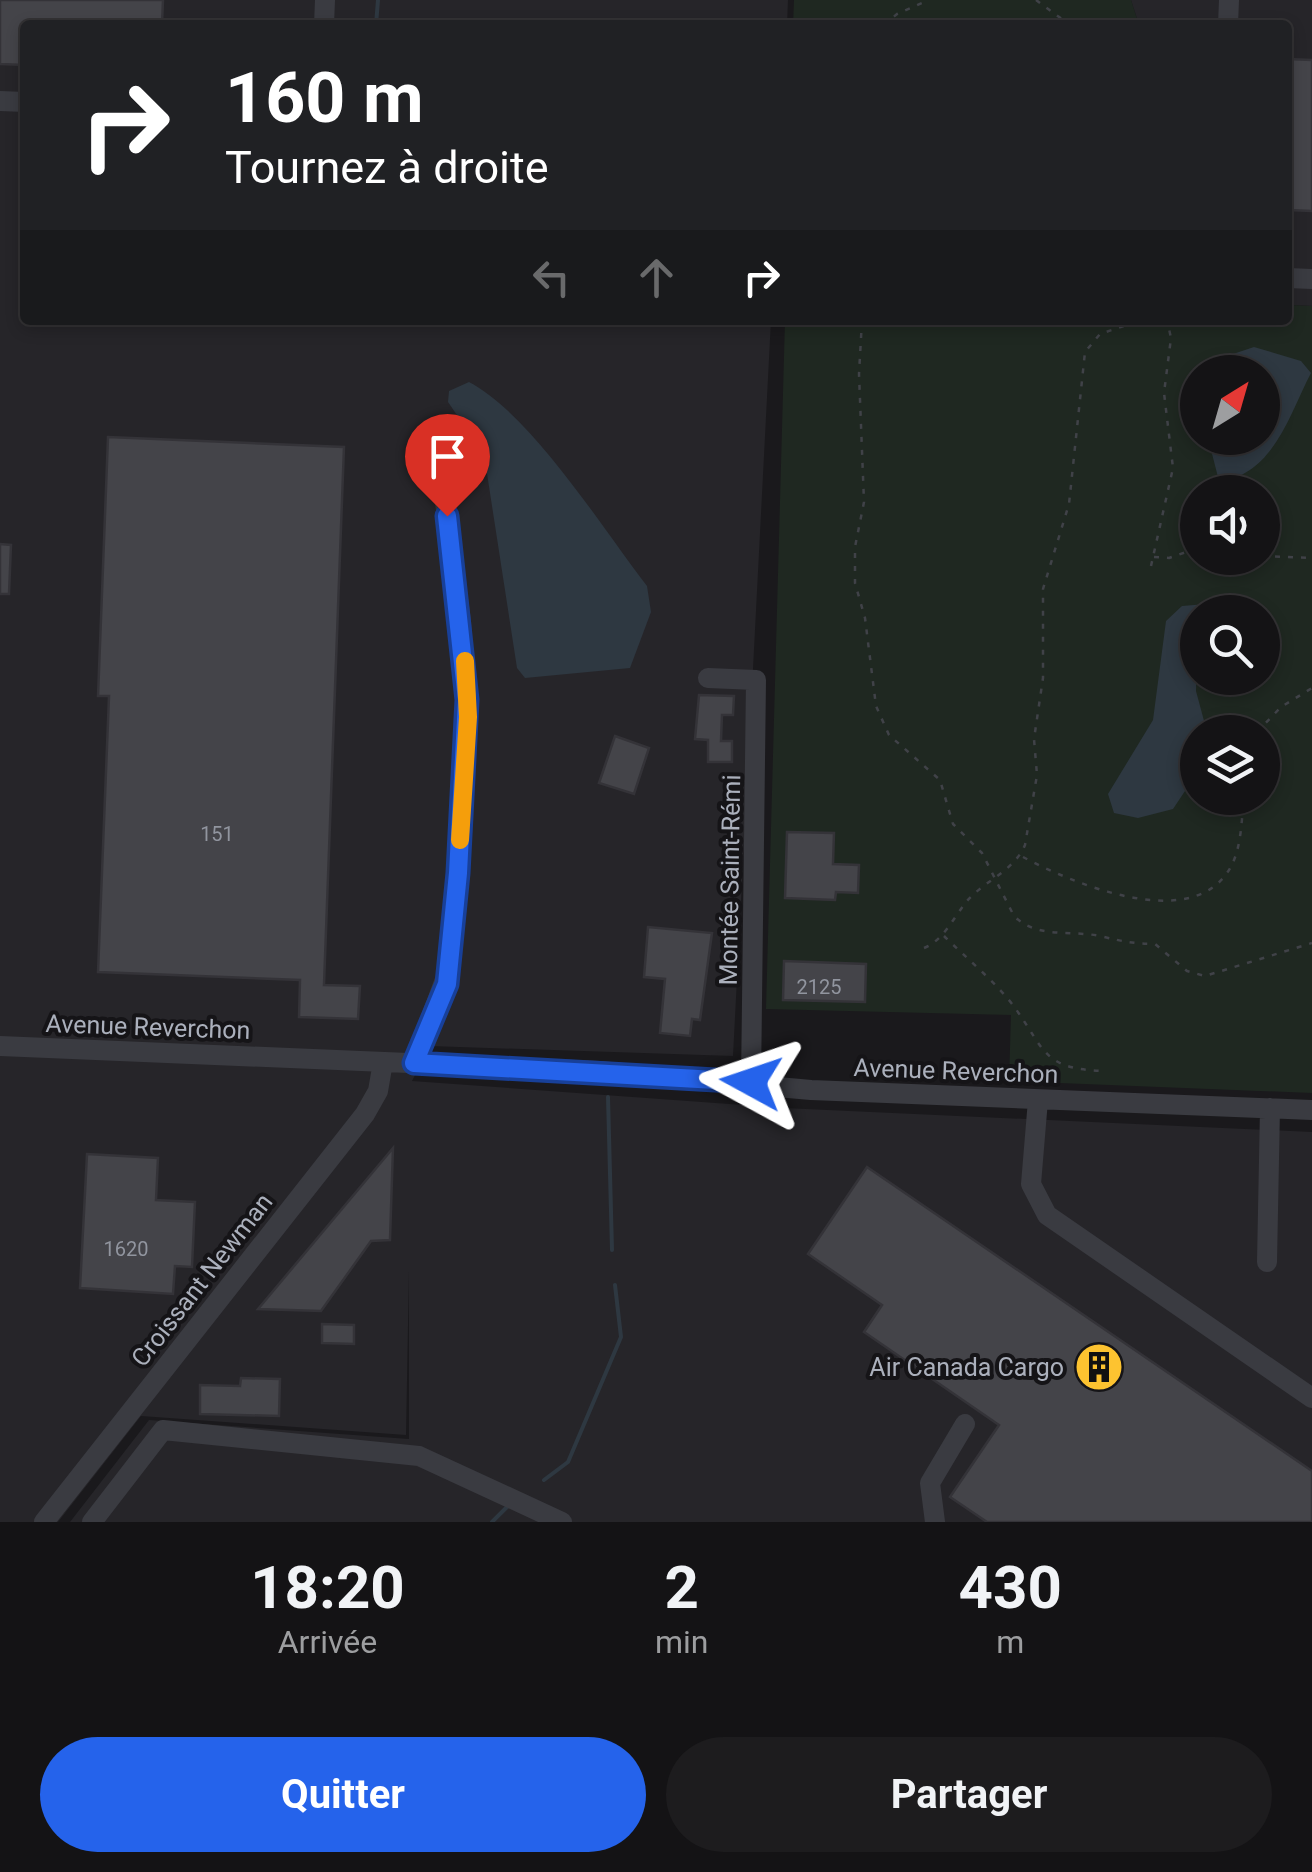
<!DOCTYPE html>
<html lang="fr">
<meta charset="utf-8">
<style>
:root{--surface:#141315;--page:#1d1c1e;--text:#f1f3f6;--muted:#9d9ea0;--line:#333234;--accent:#2563eb}
body{margin:0;font-family:Roboto,sans-serif;background:var(--page);color:var(--text);height:100vh;display:flex;flex-direction:column;font-size:38px;white-space:nowrap}
*{box-sizing:border-box;margin:0}
p{font-size:32px;color:var(--muted)}
.icon{flex:none;width:55px;height:55px;fill:none;stroke:currentColor;stroke-width:2;stroke-linecap:round;stroke-linejoin:round}
.map{position:relative;height:1522px;overflow:hidden}
.details{display:flex;flex-direction:column;background:var(--surface);flex:1}
.details>*{flex:none}
.guide{position:absolute;left:20px;top:20px;width:1272px;height:305px;border-radius:10px;box-shadow:0 5px 15px #0003,0 0 0 2px var(--line);background:#202124;color:#fff;overflow:hidden}
.needle{width:65px;rotate:37deg}
.tools{position:absolute;left:1180px;top:355px;display:grid;gap:20px}
.tools a{display:grid;place-items:center;width:100px;height:100px;border-radius:50%;background:var(--surface);box-shadow:0 5px 15px #0003,0 0 0 2px var(--line);font-size:50px}
.pin{position:absolute;display:grid;place-items:center;width:85px;height:85px;color:#fff;margin:-102px -42px;border-radius:50% 50% 50% 0;rotate:-45deg;box-shadow:0 0 10px #0007}
.pin .icon{rotate:45deg}
.me{position:absolute;width:110px;margin:-55px;rotate:275deg;stroke-linejoin:round;filter:drop-shadow(0 0 8px #0008)}
.turn{display:flex;align-items:center;gap:35px;height:210px;padding:0 40px;font-size:45px}
.turn .icon{width:130px;height:130px;stroke-width:2.5}
.turn b{display:block;font-size:70px;line-height:85px}
.lanes{display:flex;align-items:center;height:95px;padding:0 40px;background:#0003;justify-content:center;gap:50px;direction:ltr}
.lanes .off{opacity:.35}
.eta{display:flex;justify-content:space-evenly;align-items:center;height:170px;text-align:center}
.eta b{font-size:60px;font-weight:700;line-height:70px}
.action{display:flex;gap:20px;margin-top:auto;padding:20px 40px}
.action a{flex:1;height:115px;border-radius:60px;background:var(--accent);color:#fff;font-size:40px;font-weight:700;line-height:115px;text-align:center}
.action a+a{background:var(--page);color:var(--text)}
.map>svg:first-child{display:block}
.built{fill:#262529}
.green{fill:#1f2821;fill-rule:evenodd}
.water{fill:#2e3841}
.lines{fill:none;stroke-linecap:round;stroke-linejoin:round}
.stream{stroke:#2e3841;stroke-width:4}
.building{fill:#444449;stroke:#343338;stroke-width:2.5}
.path{stroke:#404248;stroke-width:2.5;stroke-dasharray:5 8;stroke-linecap:butt}
.minor{stroke:#3a3b41;stroke-width:20}
.route-casing{stroke:#184099;stroke-width:25}
.route{stroke:#2563eb;stroke-width:18}
.slow{stroke:#f59e0b;stroke-width:18}
.labels{text-anchor:middle;dominant-baseline:central;stroke-width:8;stroke-linejoin:round;paint-order:stroke}
.number-label{font-size:20px;fill:#91959f}
.street-label{font-size:25px;fill:#abb0bc;stroke:#151417}
.poi-label{font-size:25px;fill:#abb0bc;stroke:#151417;text-anchor:end}
</style>
<div class="map">
<svg width="1312" height="1522" viewBox="0 0 1312 1522">
<rect width="100%" height="100%" fill="#1a191c"/>
<path class="built" d="M0,0H788L787,25H25V320H771L733,1056L430,1046L412,1081L784,1108L1312,1132V1522H70L149,1420L409,1439V1271L406,1435L141,1416L58,1522H0Z
M1131,0H1312V306L1288,305V25H1139Z"/>
<path class="green" d="M794,0H1131L1139,25H793Z
M1288,305L1312,306V1093L1009,1081L1011,1015L766,1009L785,320H1288ZM1198,372H1262V438H1198ZM1198,492H1262V558H1198ZM1198,612H1262V678H1198ZM1198,732H1262V798H1198Z"/>
<path class="water" d="M1254,347L1301,361L1311,373C1290,413 1273,476 1219,481L1208,438H1262L1263,413L1274,386L1262,372H1204L1212,361Z
M469,382C532,415 602,528 647,586L651,612L630,668L525,678L517,668L486,467L478,446L448,402L449,391Z
M1206,604L1216,612H1198L1196,691L1207,732H1198L1197,773L1173,809L1138,818L1114,813L1108,794L1153,720L1166,621L1182,606Z"/>
<g class="lines">
<path class="stream" d="M376,25L378,0
M608,1097L612,1250
M544,1480L568,1462L621,1337L615,1285
M492,1522L507,1507"/>
</g>
<path class="building" d="M0,0H163L162,25H25V65L0,64Z
M1288,59L1312,60V211L1288,210Z
M108,437L344,447L324,985L360,986L358,1019L299,1017L300,980L98,972L109,696H98Z
M0,544L11,545L9,594H0Z
M699,695L734,696L733,715H722L721,741H732V762H708V740L695,739Z
M615,736L649,748L634,794L599,783Z
M787,832L834,833L833,864L859,865L858,893L836,892L835,900L785,898Z
M648,927L712,933L700,1020L692,1019L690,1036L660,1033L665,979L644,977Z
M784,961L866,964L865,1002L783,1000Z
M393,1148L390,1240L371,1241L321,1311L258,1309Z
M87,1154L158,1158L156,1200L195,1202L192,1267L175,1266L173,1294L80,1288Z
M867,1167L1312,1471V1522H987L950,1497L999,1425L864,1332L882,1305L808,1254Z
M322,1324L354,1325V1344L322,1343Z
M241,1378L280,1379L279,1416L200,1414V1385L240,1386Z"/>
<g class="lines">
<path class="path" d="M1036,0L1070,25
M884,25L897,14L929,0
M862,320L859,374L864,502L855,547V583L865,618L876,706L889,735L940,780L953,824L982,853L1014,916C1037,939 1071,930 1100,936C1121,941 1134,944 1155,944L1187,971L1205,976L1312,943
M1262,556L1312,558
M1154,557L1169,558L1198,548
M1151,566L1173,468L1164,393L1171,338L1167,320
M1257,732L1281,707L1312,688
M1023,857C1070,882 1186,932 1227,873C1242,852 1241,822 1244,798
M944,936C964,956 999,985 1015,1008C1045,1049 1042,1069 1103,1071
M924,948C944,940 953,918 967,901C984,881 1014,871 1025,845L1037,775L1034,739L1043,678V589L1069,504L1085,352L1100,334L1142,320"/>
<path class="minor" d="M324,25L325,0
M1228,25L1229,0
M0,101L25,102
M1288,278L1312,279
M708,678L756,680L751,1082
M0,1046L600,1071L811,1090L1312,1110
M414,1063L450,966L467,717L461,621L442,480
M1038,1100L1031,1184L1047,1215L1312,1398
M1267,1262L1270,1108
M44,1522L365,1114L378,1091L383,1062
M92,1522L163,1430L419,1456L562,1522
M935,1522L930,1483L965,1424"/>
</g>
<g class="lines">
<g class="route-casing">
<path id="route" d="M447,516L467,700L458,873L447,984L414,1063L751,1082"/>
</g>
<use href="#route" class="route"/>
<path class="slow" d="M460,840L468,717L465,661"/>
</g>
<defs>
<g id="building-disc" transform="scale(2.5)"><circle r="9.5" fill="#fdc330" stroke="#151417"/><path d="M-4-6H4V6H1V3H-1V6H-4ZM-2.5-4.3h1.7v1.8h-1.7ZM.8-4.3h1.7v1.8H.8ZM-2.5-1h1.7V.8h-1.7ZM.8-1h1.7V.8H.8Z" fill="#111"/></g>
</defs>
<g fill-rule="evenodd">
<use href="#building-disc" x="1099" y="1367"/>
</g>
<g class="labels">
<g class="number-label">
<text x="217" y="834">151</text>
<text x="819" y="987">2125</text>
<text x="126" y="1249">1620</text>
</g>
<g class="street-label">
<text transform="translate(730 880) rotate(-89)">Montée Saint-Rémi</text>
<text transform="translate(148 1027) rotate(2)">Avenue Reverchon</text>
<text transform="translate(956 1071) rotate(2)">Avenue Reverchon</text>
<text transform="translate(202 1280) rotate(-52)">Croissant Newman</text>
</g>
<g class="poi-label">
<text x="1064" y="1367">Air Canada Cargo</text>
</g>
</g>
</svg>
<div class="tools">
<a><svg class="needle" viewBox="-14 -14 28 28"><path d="M0-13l5 13h-10z" fill="#e53935"/><path d="M0 13l5-13h-10z" fill="#9d9ea0"/></svg></a>
<a><svg class="icon" aria-label="sound" viewBox="0 0 24 24"><path d="M4 9h4l5-4v14l-5-4H4zM17 9q2 3 0 6"/></svg></a>
<a><svg class="icon" aria-label="search" viewBox="0 0 24 24"><circle cx="10" cy="10" r="6"/><path d="M15 15l6 6"/></svg></a>
<a><svg class="icon" aria-label="layers" viewBox="0 0 24 24"><path d="M12 4l9 5-9 5-9-5zM3 14l9 5 9-5"/></svg></a>
</div>
<div class="pin" style="left:447px;top:516px;background:#d93025"><svg class="icon" aria-label="arrive" viewBox="0 0 24 24"><path d="M6 21V4h12l-3 4 3 4H6"/></svg></div>
<svg class="me" style="left:751px;top:1082px" viewBox="-20 -20 40 40"><path d="M0-17L14 15 0 8-14 15z" fill="#2563eb" stroke="#fff" stroke-width="4"/></svg>
<div class="guide">
<div class="turn"><svg class="icon" aria-label="right" viewBox="0 0 24 24"><path d="M7 20v-9h11M14 6l5 5-5 5"/></svg><div><b>160 m</b>Tournez à droite</div></div>
<div class="lanes"><svg class="icon off" aria-label="left" viewBox="0 0 24 24"><path d="M17 20v-9H6M10 6l-5 5 5 5"/></svg><svg class="icon off" aria-label="ahead" viewBox="0 0 24 24"><path d="M12 20V5M6 11l6-6 6 6"/></svg><svg class="icon" aria-label="right" viewBox="0 0 24 24"><path d="M7 20v-9h11M14 6l5 5-5 5"/></svg></div>
</div>
</div>
<section class="details">
<div class="eta">
<div><b>18:20</b><p>Arrivée</p></div>
<div><b>2</b><p>min</p></div>
<div><b>430</b><p>m</p></div>
</div>
<div class="action"><a>Quitter</a><a>Partager</a></div>
</section>
